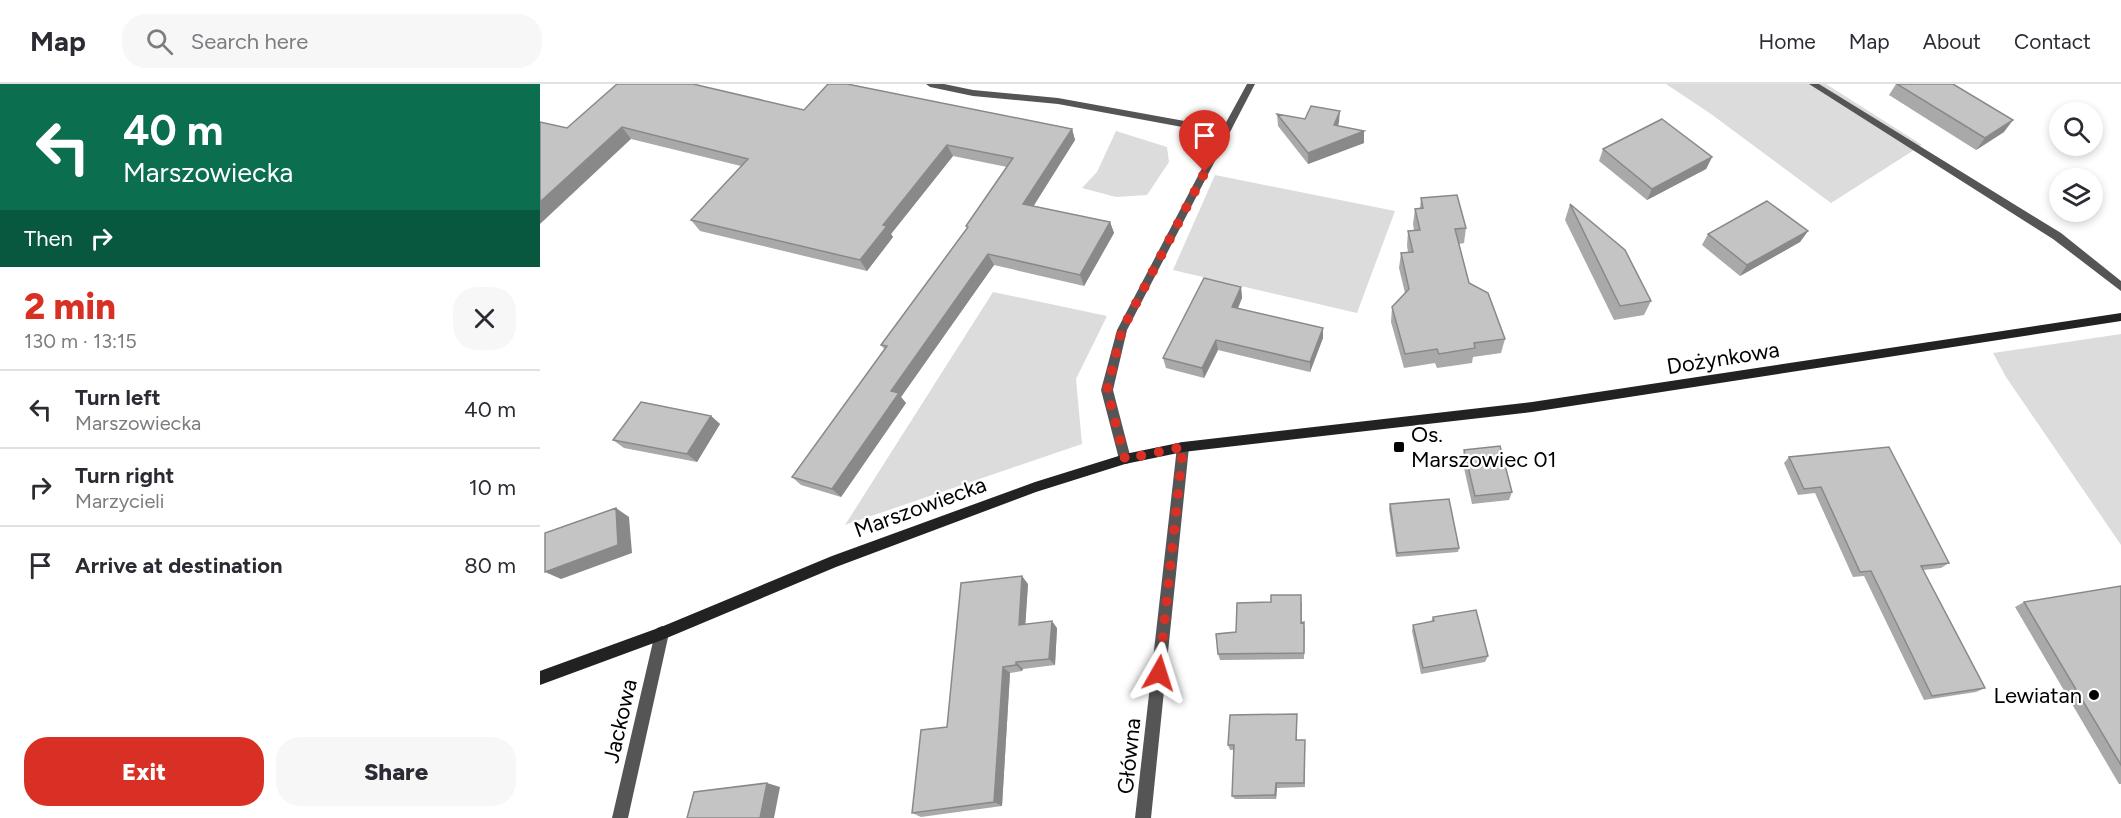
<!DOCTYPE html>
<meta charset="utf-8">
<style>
:root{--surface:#fff;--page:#f7f7f7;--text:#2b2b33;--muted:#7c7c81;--line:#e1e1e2;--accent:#d93025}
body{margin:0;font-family:Figtree,sans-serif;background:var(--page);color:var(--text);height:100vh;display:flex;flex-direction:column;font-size:22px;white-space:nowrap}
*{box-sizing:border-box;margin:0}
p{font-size:20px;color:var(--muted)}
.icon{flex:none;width:33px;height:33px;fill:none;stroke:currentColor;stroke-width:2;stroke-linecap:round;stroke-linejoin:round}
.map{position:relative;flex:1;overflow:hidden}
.details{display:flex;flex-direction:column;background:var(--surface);width:540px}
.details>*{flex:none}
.hud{background:#0b6e4f;color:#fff;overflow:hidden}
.fabs{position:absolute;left:1509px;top:18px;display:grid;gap:12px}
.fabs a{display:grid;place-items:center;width:54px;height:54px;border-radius:50%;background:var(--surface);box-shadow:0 3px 9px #0003;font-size:30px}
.pin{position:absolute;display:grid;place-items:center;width:51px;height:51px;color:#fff;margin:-62px -26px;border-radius:50% 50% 50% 0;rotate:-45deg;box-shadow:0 0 6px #0007}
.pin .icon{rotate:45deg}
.me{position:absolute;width:66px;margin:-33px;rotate:6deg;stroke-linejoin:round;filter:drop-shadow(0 0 4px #0008)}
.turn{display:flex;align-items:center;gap:21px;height:126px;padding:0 24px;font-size:27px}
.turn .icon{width:78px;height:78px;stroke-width:2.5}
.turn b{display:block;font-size:42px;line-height:51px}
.then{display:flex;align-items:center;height:57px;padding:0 24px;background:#0003;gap:12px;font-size:22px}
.round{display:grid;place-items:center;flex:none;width:63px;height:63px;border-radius:24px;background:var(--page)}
.summary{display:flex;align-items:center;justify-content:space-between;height:102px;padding:0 24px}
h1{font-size:36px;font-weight:800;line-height:45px;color:var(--accent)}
.action{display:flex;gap:12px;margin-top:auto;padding:12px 24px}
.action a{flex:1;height:69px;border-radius:24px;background:var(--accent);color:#fff;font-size:24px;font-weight:800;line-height:69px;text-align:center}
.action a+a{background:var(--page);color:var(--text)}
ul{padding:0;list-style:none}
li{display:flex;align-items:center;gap:18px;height:78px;padding:0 24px;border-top:2px solid var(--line)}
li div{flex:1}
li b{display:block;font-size:22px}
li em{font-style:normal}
header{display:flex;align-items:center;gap:36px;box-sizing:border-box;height:84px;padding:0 30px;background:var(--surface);border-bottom:2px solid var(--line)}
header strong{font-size:28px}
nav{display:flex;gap:33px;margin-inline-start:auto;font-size:21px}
.search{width:420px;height:54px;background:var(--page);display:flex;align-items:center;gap:15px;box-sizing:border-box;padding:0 21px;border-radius:24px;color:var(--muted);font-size:22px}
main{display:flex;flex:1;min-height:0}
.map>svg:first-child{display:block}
.green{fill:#dcdcdc}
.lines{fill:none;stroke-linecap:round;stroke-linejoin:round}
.lane{fill:#555;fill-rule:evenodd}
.street{fill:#555;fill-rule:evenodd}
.secondary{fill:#222;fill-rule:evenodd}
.wall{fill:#a9a9a9}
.shaded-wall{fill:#898989}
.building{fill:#c4c4c4;stroke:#898989;stroke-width:1.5}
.route{stroke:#d93025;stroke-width:10;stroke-dasharray:0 18}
.poi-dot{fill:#000;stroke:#fff;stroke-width:2}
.labels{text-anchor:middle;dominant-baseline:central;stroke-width:4.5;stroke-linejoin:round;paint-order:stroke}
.street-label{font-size:22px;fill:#000;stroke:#fff}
.poi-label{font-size:22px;fill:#000;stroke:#fff;text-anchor:start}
</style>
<header>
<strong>Map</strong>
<div class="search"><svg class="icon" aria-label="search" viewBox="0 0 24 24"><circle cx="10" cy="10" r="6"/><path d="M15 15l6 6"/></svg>Search here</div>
<nav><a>Home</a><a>Map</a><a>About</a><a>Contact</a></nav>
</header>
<main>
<section class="details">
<div class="hud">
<div class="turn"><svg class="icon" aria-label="left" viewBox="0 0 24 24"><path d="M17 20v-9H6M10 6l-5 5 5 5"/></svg><div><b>40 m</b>Marszowiecka</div></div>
<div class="then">Then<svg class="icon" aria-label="right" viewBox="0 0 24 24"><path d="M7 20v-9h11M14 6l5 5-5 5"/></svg></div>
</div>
<div class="summary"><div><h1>2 min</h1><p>130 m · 13:15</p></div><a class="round"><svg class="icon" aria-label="close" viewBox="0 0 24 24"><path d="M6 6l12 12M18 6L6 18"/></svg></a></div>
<ul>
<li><svg class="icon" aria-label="left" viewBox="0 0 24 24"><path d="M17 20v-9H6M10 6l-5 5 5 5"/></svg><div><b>Turn left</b><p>Marszowiecka</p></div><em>40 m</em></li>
<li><svg class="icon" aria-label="right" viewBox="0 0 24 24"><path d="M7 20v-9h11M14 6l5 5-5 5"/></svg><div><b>Turn right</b><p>Marzycieli</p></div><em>10 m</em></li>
<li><svg class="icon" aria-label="arrive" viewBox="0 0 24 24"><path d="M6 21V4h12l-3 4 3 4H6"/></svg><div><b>Arrive at destination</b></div><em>80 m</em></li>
</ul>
<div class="action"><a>Exit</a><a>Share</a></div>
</section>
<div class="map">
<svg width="1581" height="734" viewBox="0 0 1581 734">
<rect width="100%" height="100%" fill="#fff"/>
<path class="green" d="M1126,0H1286L1382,61L1291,119L1171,30Z
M576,47L627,63L629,78L607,111L576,113L542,104L557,88Z
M675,91L855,127L817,229L633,186Z
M453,208L567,232L536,295L542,360L305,441Z
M1581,250V461L1466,293L1453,269Z"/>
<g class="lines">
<path class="lane" d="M1269,0H1279L1521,149L1581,197V207L1513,155Z"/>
<path class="street" d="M386,0H404L433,6L518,14L683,44L707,0H715L587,246L573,306L591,375L589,379L585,380L581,379L579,375L561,306L577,246L680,50L518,20L433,12L390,3Z
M643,358L647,359L649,363L611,734H595L637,363L639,359Z
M122,542L127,544L129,549L88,734H72L115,549L117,544Z"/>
<path class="secondary" d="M1581,229V237L992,328L643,368L585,380L496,408L296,483L122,556L0,601V587L121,543L292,472L495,398L585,370L643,358L992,318Z"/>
</g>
<path class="wall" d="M1356,0H1413L1464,48L1436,66L1349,11Z
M264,26L532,45L535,56L493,122L570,138L574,149L544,202L454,181L361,313L366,319L301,413L261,401L252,393L345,266L341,261L427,144L426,142L467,83L413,72L351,150L353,153L327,187L160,147L151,136L201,82L91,55L27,44Z
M737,30L765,35L799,38L798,42L824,59L768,80L738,42Z
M1063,65L1172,73L1166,85L1107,116L1059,77Z
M881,114L926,144L924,159L919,160L929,199L965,255L961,269L933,273L932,279L897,284L895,279L864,284L851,238L852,223L865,209L859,184L861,169L868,168L867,162L868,147L874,146L873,140L875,125L880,124Z
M1030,120L1111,217L1104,231L1074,236L1025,136Z
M1268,147L1260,158L1200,192L1162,161L1168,150Z
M701,203L702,214L698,225L783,254L770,288L678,266L664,294L626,284L623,274Z
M171,332L180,340L157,378L84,364L73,356Z
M924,366L972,408L969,416L932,420L922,375Z
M1249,373L1409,479L1401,484L1383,486L1445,604L1436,608L1384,616L1324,492L1313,493L1275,409L1258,411L1244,379Z
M850,420L919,464L918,468L856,473L849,425Z
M488,500L485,540L517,544L515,581L483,585L482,587L470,589L462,722L381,733L372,729L407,643Z
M1581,502V700H1579L1475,523L1484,518Z
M731,518H762V539L765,545L764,575L680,576L678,570L696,548Z
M893,533L948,572L945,578L881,590L872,547L873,541L891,538Z
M757,635V656L765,661V703L737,704L736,715H695L692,712L694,666H690L688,661Z"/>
<path class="shaded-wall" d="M800,27L799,38L794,52V41Z
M1473,36L1464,48L1436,66L1445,54Z
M82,43L91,55L0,140V118Z
M532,45L535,56L488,131L483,120Z
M824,47V59L768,80V69Z
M407,61L413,72L351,150L353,153L327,187L320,176L343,141Z
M1172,73L1166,85L1107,116L1112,105Z
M570,138L574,149L544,202L540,191Z
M1268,147L1260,158L1200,192L1207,181Z
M448,170L454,181L361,313L366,319L301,413L292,405L351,307Z
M701,203L702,214L693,234L692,223Z
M783,244V254L770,288V278Z
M676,256L678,266L664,294L662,284Z
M171,332L180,340L157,378L147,370Z
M76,424L89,433L92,469L21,495L5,488Z
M482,492L488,500L485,547L479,541Z
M512,537L517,544L515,581L509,575Z
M476,578L483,585L482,587L476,581Z
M463,583L470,589L462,722L454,718Z
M227,699L240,703L234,734H220Z
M736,699L737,704L736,715L735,711Z"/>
<path class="building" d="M77,0H153L264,26L288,0H307L532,45L483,120L570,138L540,191L448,170L351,307L359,309L292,405L252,393L347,262L341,261L428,143L426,142L473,74L407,61L343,141L347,142L320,176L151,136L208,75L82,43L0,118V38L27,44Z
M1357,0H1413L1473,36L1445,54Z
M771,22L800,27L794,41L824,47L768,69L737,30L765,35Z
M1122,35L1172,73L1112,105L1063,65Z
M917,111L926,144L915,145L929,199L948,209L965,255L934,259L935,264L899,270L897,265L865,270L852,223L869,205L861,169L873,168L868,147L880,146L875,125L883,124L881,114Z
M1227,117L1268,147L1207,181L1168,150Z
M1030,120L1085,166L1111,217L1080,222Z
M664,194L701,203L692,223L783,244L770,278L676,256L662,284L623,274Z
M101,318L171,332L147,370L73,356Z
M960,362L972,408L935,412L924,366Z
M1349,363L1409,479L1381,482L1445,604L1392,612L1331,487L1320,488L1281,403L1264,405L1249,373Z
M909,415L919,464L857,469L850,420Z
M76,424L78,461L5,488V449Z
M482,492L479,541L512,537L509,575L476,578V581L463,583L454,718L372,729L381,646L407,643L421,499Z
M1581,502V681L1484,518Z
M731,511H761V539L764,538V569L678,570L676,550L696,548L697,519L731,518Z
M936,526L948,572L883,584L873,541L894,537L893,533Z
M757,630L756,656H765L764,699H736L735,711L692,712L694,661H688L690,631Z
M227,699L220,734H147L154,708Z"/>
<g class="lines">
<path class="route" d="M619,589L643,363L585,375L567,306L582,246L665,88"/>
</g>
<g class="poi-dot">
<rect x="853" y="357" width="12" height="12" rx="3"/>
<circle cx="1554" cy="611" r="6"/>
</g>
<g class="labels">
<g class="street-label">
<text transform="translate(1183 274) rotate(-9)">Dożynkowa</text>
<text transform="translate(380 423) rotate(-20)">Marszowiecka</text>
<text transform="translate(80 637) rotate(-77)">Jackowa</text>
<text transform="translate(589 672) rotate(-84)">Główna</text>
</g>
<g class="poi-label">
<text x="871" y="350">Os.<tspan x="871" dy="25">Marszowiec 01</tspan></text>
<text x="1542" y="611" text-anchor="end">Lewiatan</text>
</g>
</g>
</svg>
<div class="fabs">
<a><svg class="icon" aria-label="search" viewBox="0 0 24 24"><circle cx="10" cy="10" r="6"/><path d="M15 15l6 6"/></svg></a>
<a><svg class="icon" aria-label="layers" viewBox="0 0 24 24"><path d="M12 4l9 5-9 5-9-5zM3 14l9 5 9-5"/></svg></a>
</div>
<div class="pin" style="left:665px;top:88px;background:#d93025"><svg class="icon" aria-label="arrive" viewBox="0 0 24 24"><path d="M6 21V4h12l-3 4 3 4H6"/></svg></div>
<svg class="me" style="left:619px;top:589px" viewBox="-20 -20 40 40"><path d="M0-17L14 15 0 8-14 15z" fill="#d93025" stroke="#fff" stroke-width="4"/></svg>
</div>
</main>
